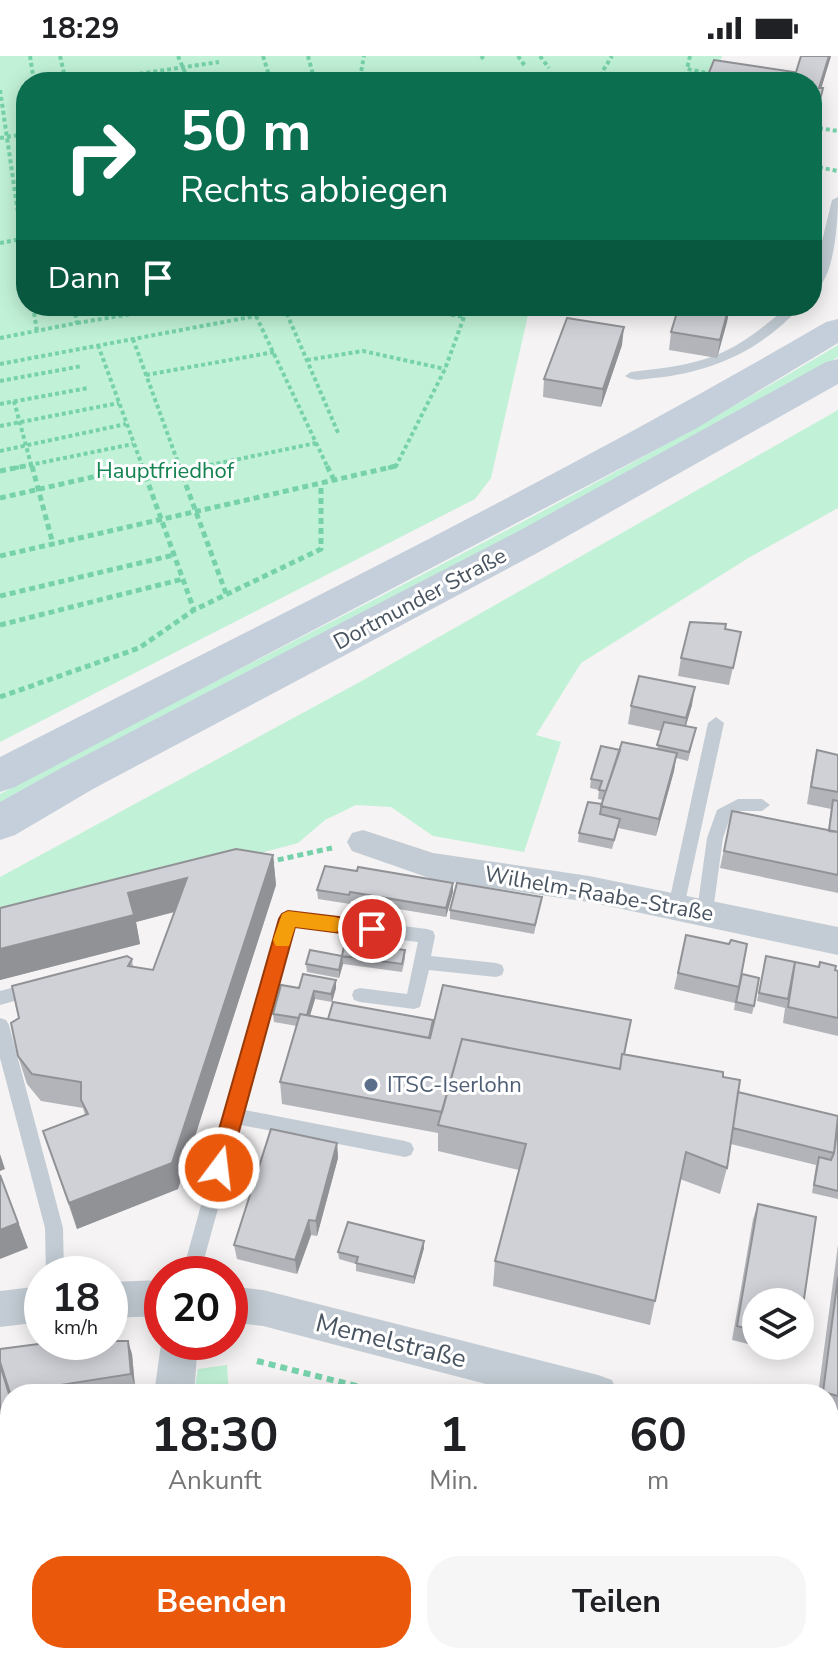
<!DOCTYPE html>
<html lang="de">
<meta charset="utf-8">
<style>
:root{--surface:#fff;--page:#f6f6f6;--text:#202124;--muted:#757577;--accent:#ea580c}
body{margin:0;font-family:"Nunito Sans",sans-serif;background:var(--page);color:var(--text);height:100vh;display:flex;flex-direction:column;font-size:30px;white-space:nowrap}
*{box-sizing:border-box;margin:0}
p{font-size:26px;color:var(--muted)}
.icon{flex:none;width:44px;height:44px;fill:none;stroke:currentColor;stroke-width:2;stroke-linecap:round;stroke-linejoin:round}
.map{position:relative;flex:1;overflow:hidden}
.side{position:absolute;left:0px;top:1328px;width:838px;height:280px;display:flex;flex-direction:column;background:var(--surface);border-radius:32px 32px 0 0;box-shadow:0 4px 20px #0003}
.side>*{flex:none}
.guide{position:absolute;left:16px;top:16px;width:806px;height:244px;border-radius:32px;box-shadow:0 4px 20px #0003;background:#0b6e4f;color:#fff;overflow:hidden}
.tools{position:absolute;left:742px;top:1232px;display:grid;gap:16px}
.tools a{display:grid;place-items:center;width:72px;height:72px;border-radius:50%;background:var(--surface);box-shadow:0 4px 20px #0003;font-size:40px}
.speed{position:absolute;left:24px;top:1200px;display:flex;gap:16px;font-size:40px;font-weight:700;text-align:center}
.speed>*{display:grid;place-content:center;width:104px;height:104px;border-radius:50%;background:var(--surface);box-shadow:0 4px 20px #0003;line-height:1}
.speed small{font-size:20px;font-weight:400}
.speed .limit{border:12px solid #d22;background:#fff;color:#111}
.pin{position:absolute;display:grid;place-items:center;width:68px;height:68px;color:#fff;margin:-34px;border:4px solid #fff;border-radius:50%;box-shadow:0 2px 8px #0007}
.me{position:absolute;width:88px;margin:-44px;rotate:15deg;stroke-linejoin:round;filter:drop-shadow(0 0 6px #0008)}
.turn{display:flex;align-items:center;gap:28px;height:168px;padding:0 32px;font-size:36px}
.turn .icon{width:104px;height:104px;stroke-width:2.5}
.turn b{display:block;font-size:56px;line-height:68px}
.then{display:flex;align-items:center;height:76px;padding:0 32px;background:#0003;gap:16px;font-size:30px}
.eta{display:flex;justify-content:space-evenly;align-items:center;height:136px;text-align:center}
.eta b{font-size:48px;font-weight:700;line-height:56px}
.button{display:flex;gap:16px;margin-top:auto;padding:16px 32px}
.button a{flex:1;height:92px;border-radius:32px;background:var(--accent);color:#fff;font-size:32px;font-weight:700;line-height:92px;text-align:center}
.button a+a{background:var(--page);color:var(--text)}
.status{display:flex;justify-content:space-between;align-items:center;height:56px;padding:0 40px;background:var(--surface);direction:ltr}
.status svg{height:22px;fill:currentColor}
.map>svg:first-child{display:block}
.green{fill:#c1f2d7}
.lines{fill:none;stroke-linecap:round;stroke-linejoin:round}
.path-far2{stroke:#77d2ab;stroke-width:4;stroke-dasharray:4 3;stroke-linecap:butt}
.path-far1{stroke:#77d2ab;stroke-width:5;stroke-dasharray:6 4;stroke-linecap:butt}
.path{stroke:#77d2ab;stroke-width:6;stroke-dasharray:7 5;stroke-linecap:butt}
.service{fill:#c3ccd4;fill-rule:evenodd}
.minor{fill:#c3ccd4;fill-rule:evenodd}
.secondary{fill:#c5cfdb;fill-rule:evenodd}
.wall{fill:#b2b4b9}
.shaded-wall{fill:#919296}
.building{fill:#cfd1d7;stroke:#919296;stroke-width:2}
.route{fill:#ea580c;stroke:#983908;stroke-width:2}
.slow{fill:#f59e0b}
.service-dot{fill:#5c6f8a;stroke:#fff;stroke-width:3}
.labels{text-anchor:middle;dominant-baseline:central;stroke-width:6;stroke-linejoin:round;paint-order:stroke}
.park-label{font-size:22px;fill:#148352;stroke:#fff}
.street-label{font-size:22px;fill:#495461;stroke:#fff}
.service-label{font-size:22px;fill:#4e5e75;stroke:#fff;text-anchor:start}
.near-street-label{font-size:26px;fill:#495461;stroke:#fff}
</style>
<div class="status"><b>18:29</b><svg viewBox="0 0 49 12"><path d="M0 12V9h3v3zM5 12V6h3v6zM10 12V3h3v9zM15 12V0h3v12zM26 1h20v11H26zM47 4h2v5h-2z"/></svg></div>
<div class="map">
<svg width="838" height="1608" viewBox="0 0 838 1608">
<rect width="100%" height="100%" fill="#f5f3f3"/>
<path class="green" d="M0,0H722L713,26H26V250H530L491,422L475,443L0,686Z
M838,289V301L823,311L481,497L0,749V738C280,589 566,452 838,289Z
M838,354V452L750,501L581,607L536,679L561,686L524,796L433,780L391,751L356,749L325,764L298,787L0,867V821L358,627Z
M227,1309L229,1338H194L198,1313Z"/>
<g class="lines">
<path class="path-far2" d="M30,0L34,26
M60,0L66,26
M178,0L189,26
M263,0L271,26
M308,0L315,26
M481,0L485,5
M518,0L525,10
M540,0L549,12
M690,0L687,13L712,18
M360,22L364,0
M84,26L219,6
M323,26L352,21L383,26
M596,26L612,0
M0,34L26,211
M812,71L838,75
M0,82L26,78
M812,110L838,115
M0,187L21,183
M33,250L37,275
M329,250L287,258L339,379
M403,250L464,261
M256,260L328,412
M77,267L180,250
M0,282L77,267L74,250
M133,283L180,412
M98,289L143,412
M307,304L363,295L445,313
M0,308L261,259
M146,319L274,296
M0,325L82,310
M14,345L32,412
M0,348L88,332
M0,370L119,347
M0,395L126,368
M15,412L133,388
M133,412L141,410
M196,412L316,387
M388,412L396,410L445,313L468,250"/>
<path class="path-far1" d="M32,410L53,488
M142,410L194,554
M179,410L227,540
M327,410L334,424
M0,415L25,410
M181,415L206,410
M0,442L141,410
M0,500L396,410
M0,540L174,499
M0,569L183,523
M0,641L139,592L194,554L321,493V428
M268,806L332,792"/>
<path class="path" d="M257,1305L388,1338"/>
<path class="service" d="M838,141C838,164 835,226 812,237V226L832,144Z
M788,250H801C762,294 712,316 654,322C644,323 633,326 625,320L631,316C707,308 730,301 788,250Z
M716,661L724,667L684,851L682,856H670L668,851L708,667Z
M738,743H762L770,749L762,755H741L730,762L723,782L713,855L711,860H699L697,855L707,782L717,754Z
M288,856L427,873L433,875L435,880L431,900L496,907L502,909L504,914L502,919L496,921L429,914L420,951L414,953L360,946L354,944L352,939L354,934L360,932L407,938L418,886L294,870L245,1054L405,1085L411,1087L414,1093L411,1099L405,1101L241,1069L200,1218H182L280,863L282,858Z
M33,926L39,928L41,933L39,938L0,949V935Z
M0,962L6,964L9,969L63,1172L64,1218H46L45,1172L0,1002Z
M0,1555L8,1558L10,1587L0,1584Z
M59,1598H138L135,1606L129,1608H67L62,1606Z"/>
<path class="minor" d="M363,774L433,797L589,820L838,871V899L589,846L432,823L352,795L347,786L352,777Z
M162,1224V1260L110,1262V1226Z
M42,1230V1266L0,1271V1235Z
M230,1230L263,1234L598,1319L612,1324L618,1338H524L263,1270L230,1266Z
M162,1281V1286H198L194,1338H154Z
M828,1377L838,1380V1420L828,1417Z
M165,1598H209V1608H165Z"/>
<path class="secondary" d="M838,263V287L697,372L15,731L0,736V701C277,560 557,423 826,266Z
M838,303V328L541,495L93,733L15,779L0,784V746L63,711L515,477L826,306Z"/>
</g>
<path class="wall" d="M801,0H831L821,32H823L818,58H814V62H812V26Z
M714,4L792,26H705Z
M633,250H657L656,254Z
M730,250L727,266L717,302L669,294L671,276Z
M622,289L601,351L543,341L544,323Z
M726,573L741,576L729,629L678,620L681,602Z
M692,649L686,670L696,672L688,705L676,702L674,715L656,780L618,772L612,793L578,786L579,777L602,748L603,744L598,743L599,734L590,732L591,723L620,694L657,693L661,675L628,668L631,650Z
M817,694L838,699V837L720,812L732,755L828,774L831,753L807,748L813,711Z
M273,799L276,829L178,1133L77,1173L52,1102L85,1059L83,1052L41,1045L27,1028L18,1000L132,903L133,911L153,914L175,856L136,866L140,888L0,924V852Z
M357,815L453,827V836L446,861L351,845L350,848L318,843L317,834Z
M542,841L534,878L450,863V854Z
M686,879L742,918L754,950L752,958L734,954L735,947L674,933Z
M405,894V903L402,916L343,908L342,900Z
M342,900L343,908L339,922L307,916L306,908Z
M766,900L838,915V980L783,967L785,952L757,945Z
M336,924V932L332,946L315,943L310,960L328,963L433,964H631L625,998L723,1021L738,1036L838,1060V1143L812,1137L816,1109L731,1088L727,1112L720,1138L680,1123L650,1269L493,1230L495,1205L519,1114L438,1095V1077L282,1048L280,1026L297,970L274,966L273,958L299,932Z
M337,1087L338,1102L317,1180L311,1179L297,1218L237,1203L234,1189Z
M758,1148L756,1246V1290L732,1284L753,1163Z
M838,1189V1354L828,1352V1338H818Z
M424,1192L414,1228L356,1215V1208L339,1203L338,1196Z
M757,1290H796L792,1299Z
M0,1293L132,1298L135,1331L91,1338H10V1490L0,1494Z
M828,1440L838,1443V1593L828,1590Z"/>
<path class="shaded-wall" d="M829,0H831L819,40V32Z
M730,250L727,266L717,302L720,284Z
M624,271L622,289L601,351L603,333Z
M695,631L692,649L683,679L686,662Z
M677,697L674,715L656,780L659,763Z
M273,799L276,829L178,1133L77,1173L69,1147Z
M187,822L192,851L136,866L140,888L0,924V893L128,837Z
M453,827V836L446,861V852Z
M342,900L343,908L339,922V914Z
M336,924V932L332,946L331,938Z
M314,935L315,943L306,972V964Z
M337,1087L338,1102L317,1180L316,1165Z
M0,1098L5,1113L0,1115Z
M0,1118L28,1192L0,1203Z
M309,1164L311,1179L297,1218L295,1204Z
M424,1185V1192L414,1228V1221Z
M128,1285L132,1298L135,1331L131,1318Z
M10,1470V1490L0,1494V1474Z"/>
<path class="building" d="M801,0H829L819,32H823L821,40H818L817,44L812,43V26H793Z
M714,4L794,16L791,26L751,21L749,26H705Z
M679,250H729L720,284L671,276Z
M567,262L624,271L603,333L544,323Z
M690,566L726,568L725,573L741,576L733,612L681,602Z
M639,620L695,631L686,662L631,650Z
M664,666L696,672L689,696L657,689Z
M622,686L677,697L659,763L601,750Z
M601,690L620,694L606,735L599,734L602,725L591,723Z
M817,694L838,699V736L811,731Z
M833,744L838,745V776L829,775Z
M588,746L602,748L600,758L620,763L614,784L579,777Z
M732,755L838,776V819L724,795Z
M236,793L273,799L172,1107L69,1147L43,1075L88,1058L81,1044V1026L32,1018L18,1000L11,967L19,962L12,930L127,900L132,903L128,910L153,914L187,822L128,837L134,859L0,893V852Z
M325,810L357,815L358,811L453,827L446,852L350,836L349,839L317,834Z
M457,827L542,841L535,869L450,854Z
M686,879L729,888L731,884L747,888L739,931L678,917Z
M345,886L405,894L402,908L342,900Z
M310,894L342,900L339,914L306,908Z
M766,900L795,906L788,943L759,937Z
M795,906L819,911L820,906L836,910L835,914L838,915V962L788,951Z
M303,918L336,924L331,938L314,935L307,959L300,958L299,962L273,958L281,929L299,932Z
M742,918L759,922L754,950L736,946Z
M443,929L631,964L624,998H622L620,1013L462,983L442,1056L280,1026L300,958L430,982Z
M333,946L433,964L429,982L328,963Z
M462,983L620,1013L622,998L723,1016V1021L740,1024L727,1112L686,1096L655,1245L495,1205L526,1088L438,1069Z
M738,1036L838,1060L834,1097L733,1072Z
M838,1068V1135L814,1129L819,1101L831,1104L834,1097Z
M271,1073L337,1087L316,1165L309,1164L295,1204L234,1189Z
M0,1119L18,1167L0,1174Z
M758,1148L816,1161L800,1270V1246H756V1275L737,1270Z
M348,1166L424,1185L414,1221L356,1207L358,1201L338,1196Z
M838,1221V1340L823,1336Z
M110,1285H128L131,1318L10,1337L0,1306V1293L54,1286Z
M0,1309L10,1341V1470L0,1474Z
M828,1440L838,1443V1572L828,1569Z
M372,1598H569L566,1608H369Z"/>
<path class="route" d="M288,855L372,865L378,868L381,873L378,878L372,881L295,871L229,1112L226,1119L219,1122L211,1119L208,1112L279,863L282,858Z"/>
<path class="slow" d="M288,855L335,861L341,863L344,869L341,874L335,876L295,871L289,890H276L273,884L282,858Z"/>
<circle class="service-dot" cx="371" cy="1029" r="8"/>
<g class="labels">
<g class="park-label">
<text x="165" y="415">Hauptfriedhof</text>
</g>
<g class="street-label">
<text transform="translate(420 543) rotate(-28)">Dortmunder Straße</text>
<text transform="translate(599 838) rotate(10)">Wilhelm-Raabe-Straße</text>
</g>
<g class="service-label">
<text x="387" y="1029">ITSC-Iserlohn</text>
</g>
<g class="near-street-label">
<text transform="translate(391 1285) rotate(14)">Memelstraße</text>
</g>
</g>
</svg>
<div class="tools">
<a><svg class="icon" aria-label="layers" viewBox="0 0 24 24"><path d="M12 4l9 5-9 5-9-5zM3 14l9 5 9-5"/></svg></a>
</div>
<div class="speed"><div>18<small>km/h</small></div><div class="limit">20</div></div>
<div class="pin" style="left:372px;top:873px;background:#d93025"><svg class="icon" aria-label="arrive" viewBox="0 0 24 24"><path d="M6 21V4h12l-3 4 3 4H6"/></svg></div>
<svg class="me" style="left:219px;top:1112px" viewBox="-20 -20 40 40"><circle r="17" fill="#ea580c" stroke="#fff" stroke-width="3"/><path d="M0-11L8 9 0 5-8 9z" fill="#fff"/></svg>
<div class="guide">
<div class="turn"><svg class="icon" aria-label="right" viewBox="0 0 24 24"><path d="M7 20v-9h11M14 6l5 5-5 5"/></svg><div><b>50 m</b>Rechts abbiegen</div></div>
<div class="then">Dann<svg class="icon" aria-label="arrive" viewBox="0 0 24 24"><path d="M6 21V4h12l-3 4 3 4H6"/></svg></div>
</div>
<section class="side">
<div class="eta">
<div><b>18:30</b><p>Ankunft</p></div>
<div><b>1</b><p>Min.</p></div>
<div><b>60</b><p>m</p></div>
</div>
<div class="button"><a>Beenden</a><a>Teilen</a></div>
</section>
</div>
